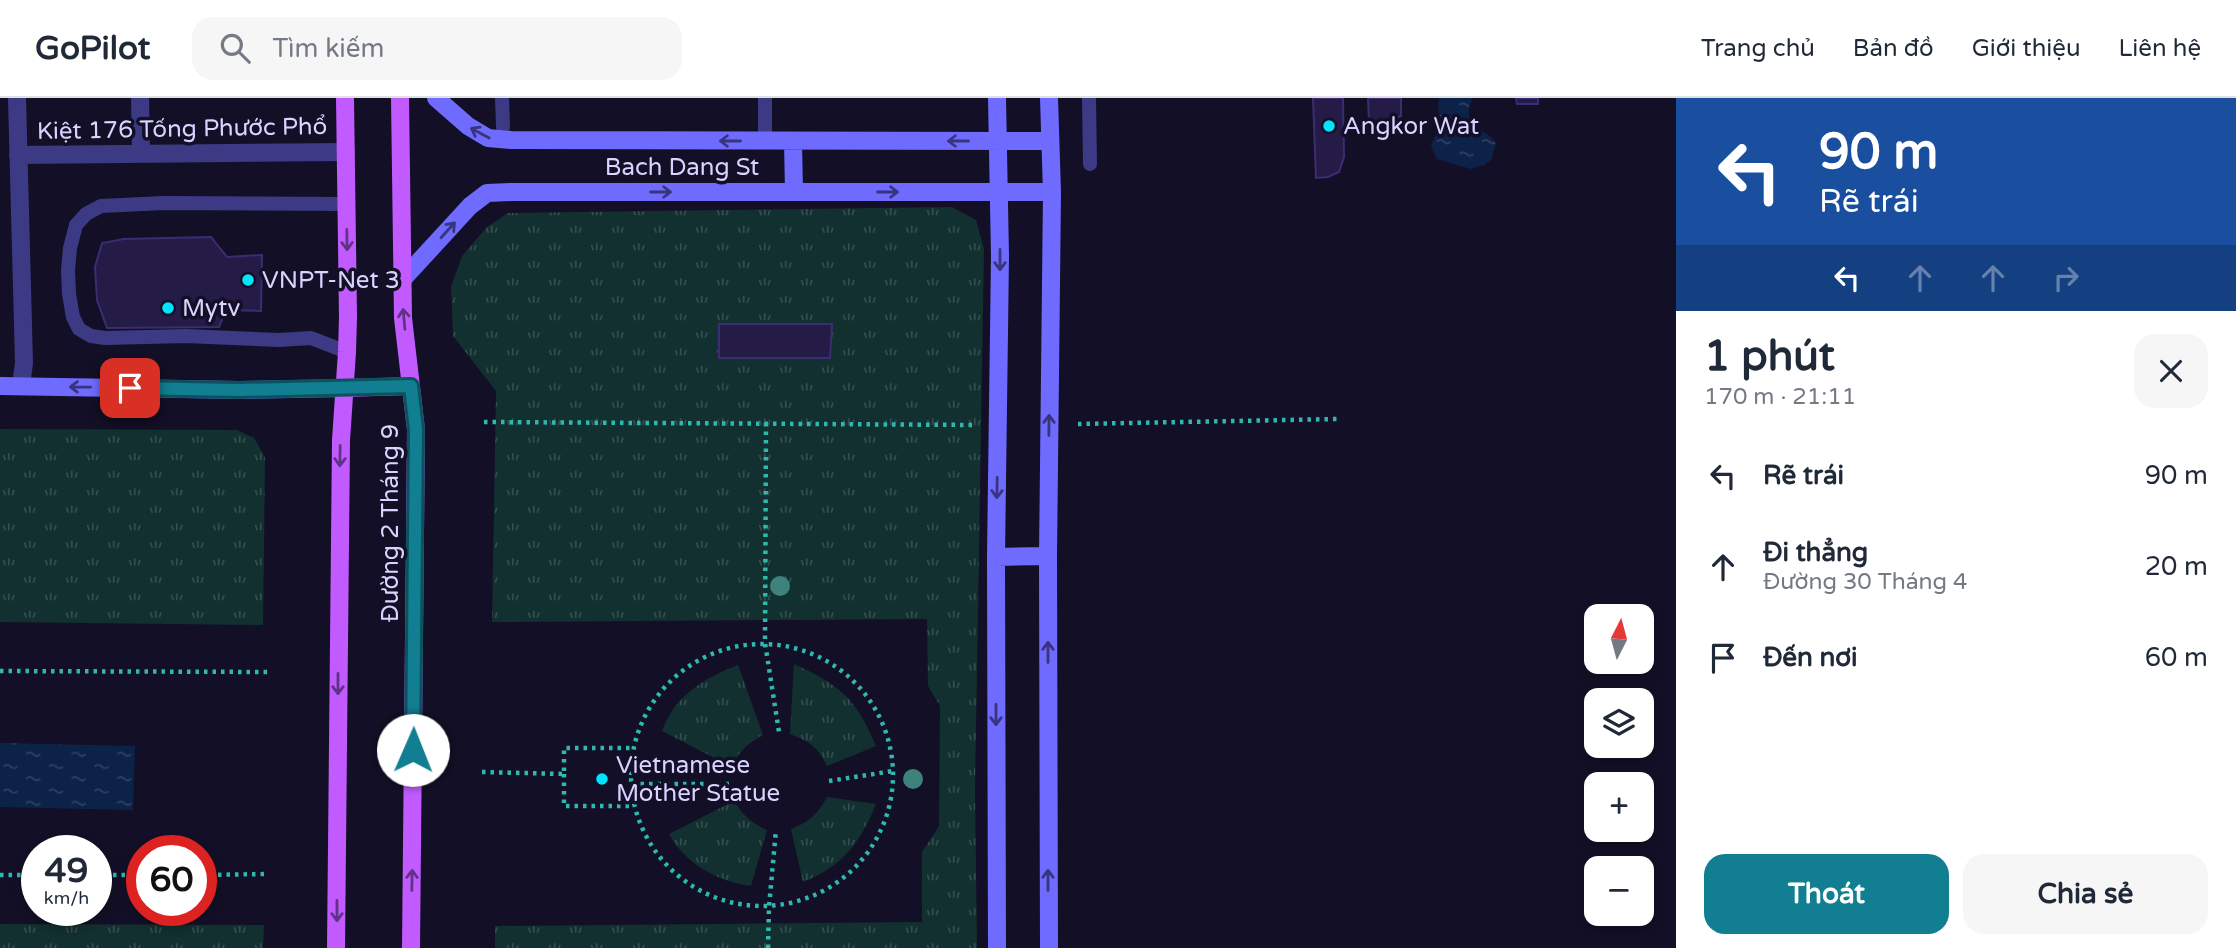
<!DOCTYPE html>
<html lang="vi">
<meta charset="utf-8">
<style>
:root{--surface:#fff;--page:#f6f6f7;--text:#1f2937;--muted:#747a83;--line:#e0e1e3;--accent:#117e91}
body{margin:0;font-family:"Varela Round",sans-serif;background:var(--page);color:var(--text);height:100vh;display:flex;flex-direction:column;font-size:26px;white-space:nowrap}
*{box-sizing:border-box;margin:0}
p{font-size:23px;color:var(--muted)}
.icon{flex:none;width:38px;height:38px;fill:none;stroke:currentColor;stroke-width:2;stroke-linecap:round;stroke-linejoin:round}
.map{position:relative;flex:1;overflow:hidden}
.panel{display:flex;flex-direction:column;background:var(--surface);width:560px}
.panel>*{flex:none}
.banner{background:#1a4fa0;color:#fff;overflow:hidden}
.needle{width:46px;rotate:6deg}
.buttons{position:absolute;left:1584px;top:506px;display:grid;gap:14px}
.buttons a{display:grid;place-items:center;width:70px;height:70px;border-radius:14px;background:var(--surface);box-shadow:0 4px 10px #0003;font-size:35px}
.speed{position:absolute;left:21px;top:737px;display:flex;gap:14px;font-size:35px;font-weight:700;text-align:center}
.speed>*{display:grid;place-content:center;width:91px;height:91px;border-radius:50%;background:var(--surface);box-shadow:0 4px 10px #0003;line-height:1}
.speed small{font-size:18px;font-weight:400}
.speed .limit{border:10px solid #d22;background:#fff;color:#111}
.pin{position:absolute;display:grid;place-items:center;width:60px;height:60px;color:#fff;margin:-30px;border-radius:14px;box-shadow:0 4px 10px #0006}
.me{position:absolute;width:77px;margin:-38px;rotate:1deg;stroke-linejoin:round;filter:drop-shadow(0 0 5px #0008)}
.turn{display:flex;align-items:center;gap:24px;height:147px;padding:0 28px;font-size:32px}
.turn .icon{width:91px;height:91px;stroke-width:2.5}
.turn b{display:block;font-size:49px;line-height:60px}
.lanes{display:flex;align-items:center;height:66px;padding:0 28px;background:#0003;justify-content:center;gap:35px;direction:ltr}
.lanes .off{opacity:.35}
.round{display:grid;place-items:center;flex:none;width:74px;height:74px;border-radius:21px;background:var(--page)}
.headline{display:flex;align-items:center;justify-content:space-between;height:119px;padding:0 28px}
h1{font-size:42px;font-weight:700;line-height:52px}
.primary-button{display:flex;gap:14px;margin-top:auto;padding:14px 28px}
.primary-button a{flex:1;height:80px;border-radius:21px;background:var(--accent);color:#fff;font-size:28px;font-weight:700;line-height:80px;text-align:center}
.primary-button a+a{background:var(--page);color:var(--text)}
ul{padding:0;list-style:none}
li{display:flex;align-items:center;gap:21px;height:91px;padding:0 28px}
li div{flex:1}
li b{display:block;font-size:26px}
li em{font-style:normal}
header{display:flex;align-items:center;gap:42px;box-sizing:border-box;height:98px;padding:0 35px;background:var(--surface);border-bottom:2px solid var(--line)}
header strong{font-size:33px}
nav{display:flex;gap:38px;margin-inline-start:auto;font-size:24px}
.search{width:490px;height:63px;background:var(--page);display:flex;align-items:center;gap:18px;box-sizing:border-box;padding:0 24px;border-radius:21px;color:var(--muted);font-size:26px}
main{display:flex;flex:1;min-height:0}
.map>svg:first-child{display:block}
.grass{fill:url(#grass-tufts)}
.water{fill:url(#water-ripples)}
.building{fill:#241b47;stroke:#3b2d73;stroke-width:2}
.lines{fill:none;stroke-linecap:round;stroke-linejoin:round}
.path{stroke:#2fb8b0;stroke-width:4.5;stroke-dasharray:3.5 5;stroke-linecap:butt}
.lane{stroke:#3d3a85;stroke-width:14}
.street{stroke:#3d3a85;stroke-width:18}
.secondary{stroke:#6f6bff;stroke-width:18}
.primary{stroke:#c25bff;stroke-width:18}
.tree{fill:#3d827b}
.oneway{stroke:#38347d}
.oneway2{stroke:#623188}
.route-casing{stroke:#0b525e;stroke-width:18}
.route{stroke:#117e91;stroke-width:12}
.poi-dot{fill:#00e5ff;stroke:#130f26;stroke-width:2.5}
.labels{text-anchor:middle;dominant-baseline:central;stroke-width:7;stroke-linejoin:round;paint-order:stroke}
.poi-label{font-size:24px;fill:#d9d4ff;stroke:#130f26;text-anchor:start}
.street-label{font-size:24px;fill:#d9d4ff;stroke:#130f26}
</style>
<header>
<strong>GoPilot</strong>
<div class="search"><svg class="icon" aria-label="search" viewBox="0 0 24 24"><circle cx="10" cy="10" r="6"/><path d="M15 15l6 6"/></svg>Tìm kiếm</div>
<nav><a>Trang chủ</a><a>Bản đồ</a><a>Giới thiệu</a><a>Liên hệ</a></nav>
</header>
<main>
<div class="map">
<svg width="1676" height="850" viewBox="0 0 1676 850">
<defs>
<pattern id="grass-tufts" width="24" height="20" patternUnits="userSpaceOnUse" patternTransform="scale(1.75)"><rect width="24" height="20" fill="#12302f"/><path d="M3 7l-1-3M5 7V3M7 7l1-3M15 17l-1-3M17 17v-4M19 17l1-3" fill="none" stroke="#344d4e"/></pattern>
<pattern id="water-ripples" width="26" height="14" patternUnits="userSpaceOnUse" patternTransform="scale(1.75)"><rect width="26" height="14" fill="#0c2248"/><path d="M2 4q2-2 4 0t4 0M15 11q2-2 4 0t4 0" fill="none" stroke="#2f4163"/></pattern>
</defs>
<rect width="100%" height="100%" fill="#130f26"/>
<path class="grass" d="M952,109L976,122L984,151L975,692L977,850H495V828L922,824V754L939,728L940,608L928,588L927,521L492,524L496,293L453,238L451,189L462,158L487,129L508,115Z
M0,331L237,332L254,340L265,359L263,527L0,524Z
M794,566C841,588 856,600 876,648L827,668C817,648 810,644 790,636Z
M738,567L763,637C748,645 739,653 732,669L662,633C675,597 705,580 738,567Z
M827,699L876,706C860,745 843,768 803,784L791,731C809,724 818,716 827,699Z
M734,703C743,717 751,725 767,732L751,788C718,783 686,767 669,736Z
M0,826L264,827L263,850H0Z"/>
<path class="water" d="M1439,0H1472C1472,4 1469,7 1469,11C1466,31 1491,33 1496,46L1491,62L1483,67L1471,71L1437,61L1431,48L1441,24L1438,9Z
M0,645L135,648L133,712L0,709Z"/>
<path class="building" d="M1313,0H1343L1344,59L1339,74L1328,79L1316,80Z
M1368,0H1401V18L1388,24L1369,25Z
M1516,0H1538V6H1517Z
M211,139L227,159L262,157L261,213L226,212L219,229L107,230L97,202L95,169L102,145L124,141Z
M719,226H832L830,260H719Z"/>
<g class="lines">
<path class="path" d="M484,324L977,327
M766,325L765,545L779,634
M1078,326L1337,321
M631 677a131 131 0 1 1 262 0a131 131 0 1 1-262 0Z
M0,573L270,574
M482,674L564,676V650H634
M564,676V708H633
M829,683L893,673
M632,686H730
M0,777H37
M96,777H142
M201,777L269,776
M768,850L769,809L776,732"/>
<path class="lane" d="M502,0L503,29
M1089,0L1090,66
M765,43V0
M346,106L163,105L101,108L86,116L76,127L70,150L68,172L69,196L73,219L79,231L91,238L105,240L186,238L279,242L311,240L347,254"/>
<path class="street" d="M17,0L24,265L21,288
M140,0L141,55
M18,57L346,54"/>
<path class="secondary" d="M436,0L468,28L488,40L511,42L1050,43
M997,0L1000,158L996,459L997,850
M793,43L794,94
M402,182L470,108L487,95L511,94H1052
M0,288L239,292L344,290
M996,459L1048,458
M1049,850L1048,458L1052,94L1049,0"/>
<path class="primary" d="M400,0L403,220L416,332L411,850
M344,290L411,288
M336,850L341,342L347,254L348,219L345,0"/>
</g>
<g class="tree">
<circle cx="780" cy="488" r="10"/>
<circle cx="913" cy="681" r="10"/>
</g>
<defs><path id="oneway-shaft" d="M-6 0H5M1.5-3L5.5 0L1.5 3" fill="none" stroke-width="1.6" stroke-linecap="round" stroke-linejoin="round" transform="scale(1.75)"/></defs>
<g class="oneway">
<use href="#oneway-shaft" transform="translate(480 35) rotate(-152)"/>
<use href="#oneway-shaft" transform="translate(730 43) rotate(-180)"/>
<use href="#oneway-shaft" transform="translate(958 43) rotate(180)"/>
<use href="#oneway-shaft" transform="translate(661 94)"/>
<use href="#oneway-shaft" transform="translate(888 94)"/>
<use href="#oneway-shaft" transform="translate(448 132) rotate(-48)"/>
<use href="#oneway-shaft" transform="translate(1000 162) rotate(90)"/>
<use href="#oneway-shaft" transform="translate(80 289) rotate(-179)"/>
<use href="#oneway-shaft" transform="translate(1049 327) rotate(-89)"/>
<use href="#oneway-shaft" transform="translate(997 390) rotate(91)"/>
<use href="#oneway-shaft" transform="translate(1048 554) rotate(-90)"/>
<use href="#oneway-shaft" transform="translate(996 617) rotate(90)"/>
<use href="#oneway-shaft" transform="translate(1048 782) rotate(-90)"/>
</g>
<g class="oneway2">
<use href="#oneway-shaft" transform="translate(347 142) rotate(89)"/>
<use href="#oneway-shaft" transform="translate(404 221) rotate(-95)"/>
<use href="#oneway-shaft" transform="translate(340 358) rotate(91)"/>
<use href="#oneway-shaft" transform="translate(338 586) rotate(90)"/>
<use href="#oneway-shaft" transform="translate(412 782) rotate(-89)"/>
<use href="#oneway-shaft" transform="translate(337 813) rotate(90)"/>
</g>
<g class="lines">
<g class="route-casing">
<path id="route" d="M130,290L239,292L411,288L416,332L413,652"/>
</g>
<use href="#route" class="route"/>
</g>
<g class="poi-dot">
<circle cx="1329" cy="28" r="7"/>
<circle cx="248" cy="182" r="7"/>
<circle cx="168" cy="210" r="7"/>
<circle cx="602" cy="681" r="7"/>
</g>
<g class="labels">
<g class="poi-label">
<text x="1343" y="28">Angkor Wat</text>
<text x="262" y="182">VNPT-Net 3</text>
<text x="182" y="210">Mytv</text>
<text x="616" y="667">Vietnamese<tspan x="616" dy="28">Mother Statue</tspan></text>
</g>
<g class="street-label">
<text transform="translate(182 31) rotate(-1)">Kiệt 176 Tống Phước Phổ</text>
<text x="682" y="69">Bach Dang St</text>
<text transform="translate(390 425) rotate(-90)">Đường 2 Tháng 9</text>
</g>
</g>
</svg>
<div class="buttons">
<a><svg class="needle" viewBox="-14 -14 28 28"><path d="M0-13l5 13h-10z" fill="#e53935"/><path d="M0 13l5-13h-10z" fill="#747a83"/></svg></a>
<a><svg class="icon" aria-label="layers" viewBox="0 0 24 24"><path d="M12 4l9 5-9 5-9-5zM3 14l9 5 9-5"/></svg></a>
<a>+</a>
<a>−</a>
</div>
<div class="speed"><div>49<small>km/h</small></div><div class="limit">60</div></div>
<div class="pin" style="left:130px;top:290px;background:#d93025"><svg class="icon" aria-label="arrive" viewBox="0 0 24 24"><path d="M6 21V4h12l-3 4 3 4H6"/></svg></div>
<svg class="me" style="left:413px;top:652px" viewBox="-20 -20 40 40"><circle r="19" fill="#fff"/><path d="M0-13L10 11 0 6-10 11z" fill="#117e91"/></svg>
</div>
<section class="panel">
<div class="banner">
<div class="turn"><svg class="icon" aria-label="left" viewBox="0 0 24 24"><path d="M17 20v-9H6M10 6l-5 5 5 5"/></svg><div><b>90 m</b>Rẽ trái</div></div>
<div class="lanes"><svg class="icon" aria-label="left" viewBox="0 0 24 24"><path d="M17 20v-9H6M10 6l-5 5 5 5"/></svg><svg class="icon off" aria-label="ahead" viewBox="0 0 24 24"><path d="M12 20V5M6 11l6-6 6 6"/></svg><svg class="icon off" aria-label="ahead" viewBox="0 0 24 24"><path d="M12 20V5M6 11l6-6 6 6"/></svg><svg class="icon off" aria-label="right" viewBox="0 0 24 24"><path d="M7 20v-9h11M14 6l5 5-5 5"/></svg></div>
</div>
<div class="headline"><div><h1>1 phút</h1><p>170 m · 21:11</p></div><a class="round"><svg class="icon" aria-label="close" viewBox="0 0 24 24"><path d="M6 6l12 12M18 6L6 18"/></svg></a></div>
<ul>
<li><svg class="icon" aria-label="left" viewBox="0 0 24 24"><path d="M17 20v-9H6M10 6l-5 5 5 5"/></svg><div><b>Rẽ trái</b></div><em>90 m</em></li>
<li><svg class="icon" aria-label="ahead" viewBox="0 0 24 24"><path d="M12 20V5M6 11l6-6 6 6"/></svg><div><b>Đi thẳng</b><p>Đường 30 Tháng 4</p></div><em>20 m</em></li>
<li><svg class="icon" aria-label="arrive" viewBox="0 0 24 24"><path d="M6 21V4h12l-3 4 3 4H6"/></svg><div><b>Đến nơi</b></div><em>60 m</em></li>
</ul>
<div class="primary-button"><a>Thoát</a><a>Chia sẻ</a></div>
</section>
</main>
